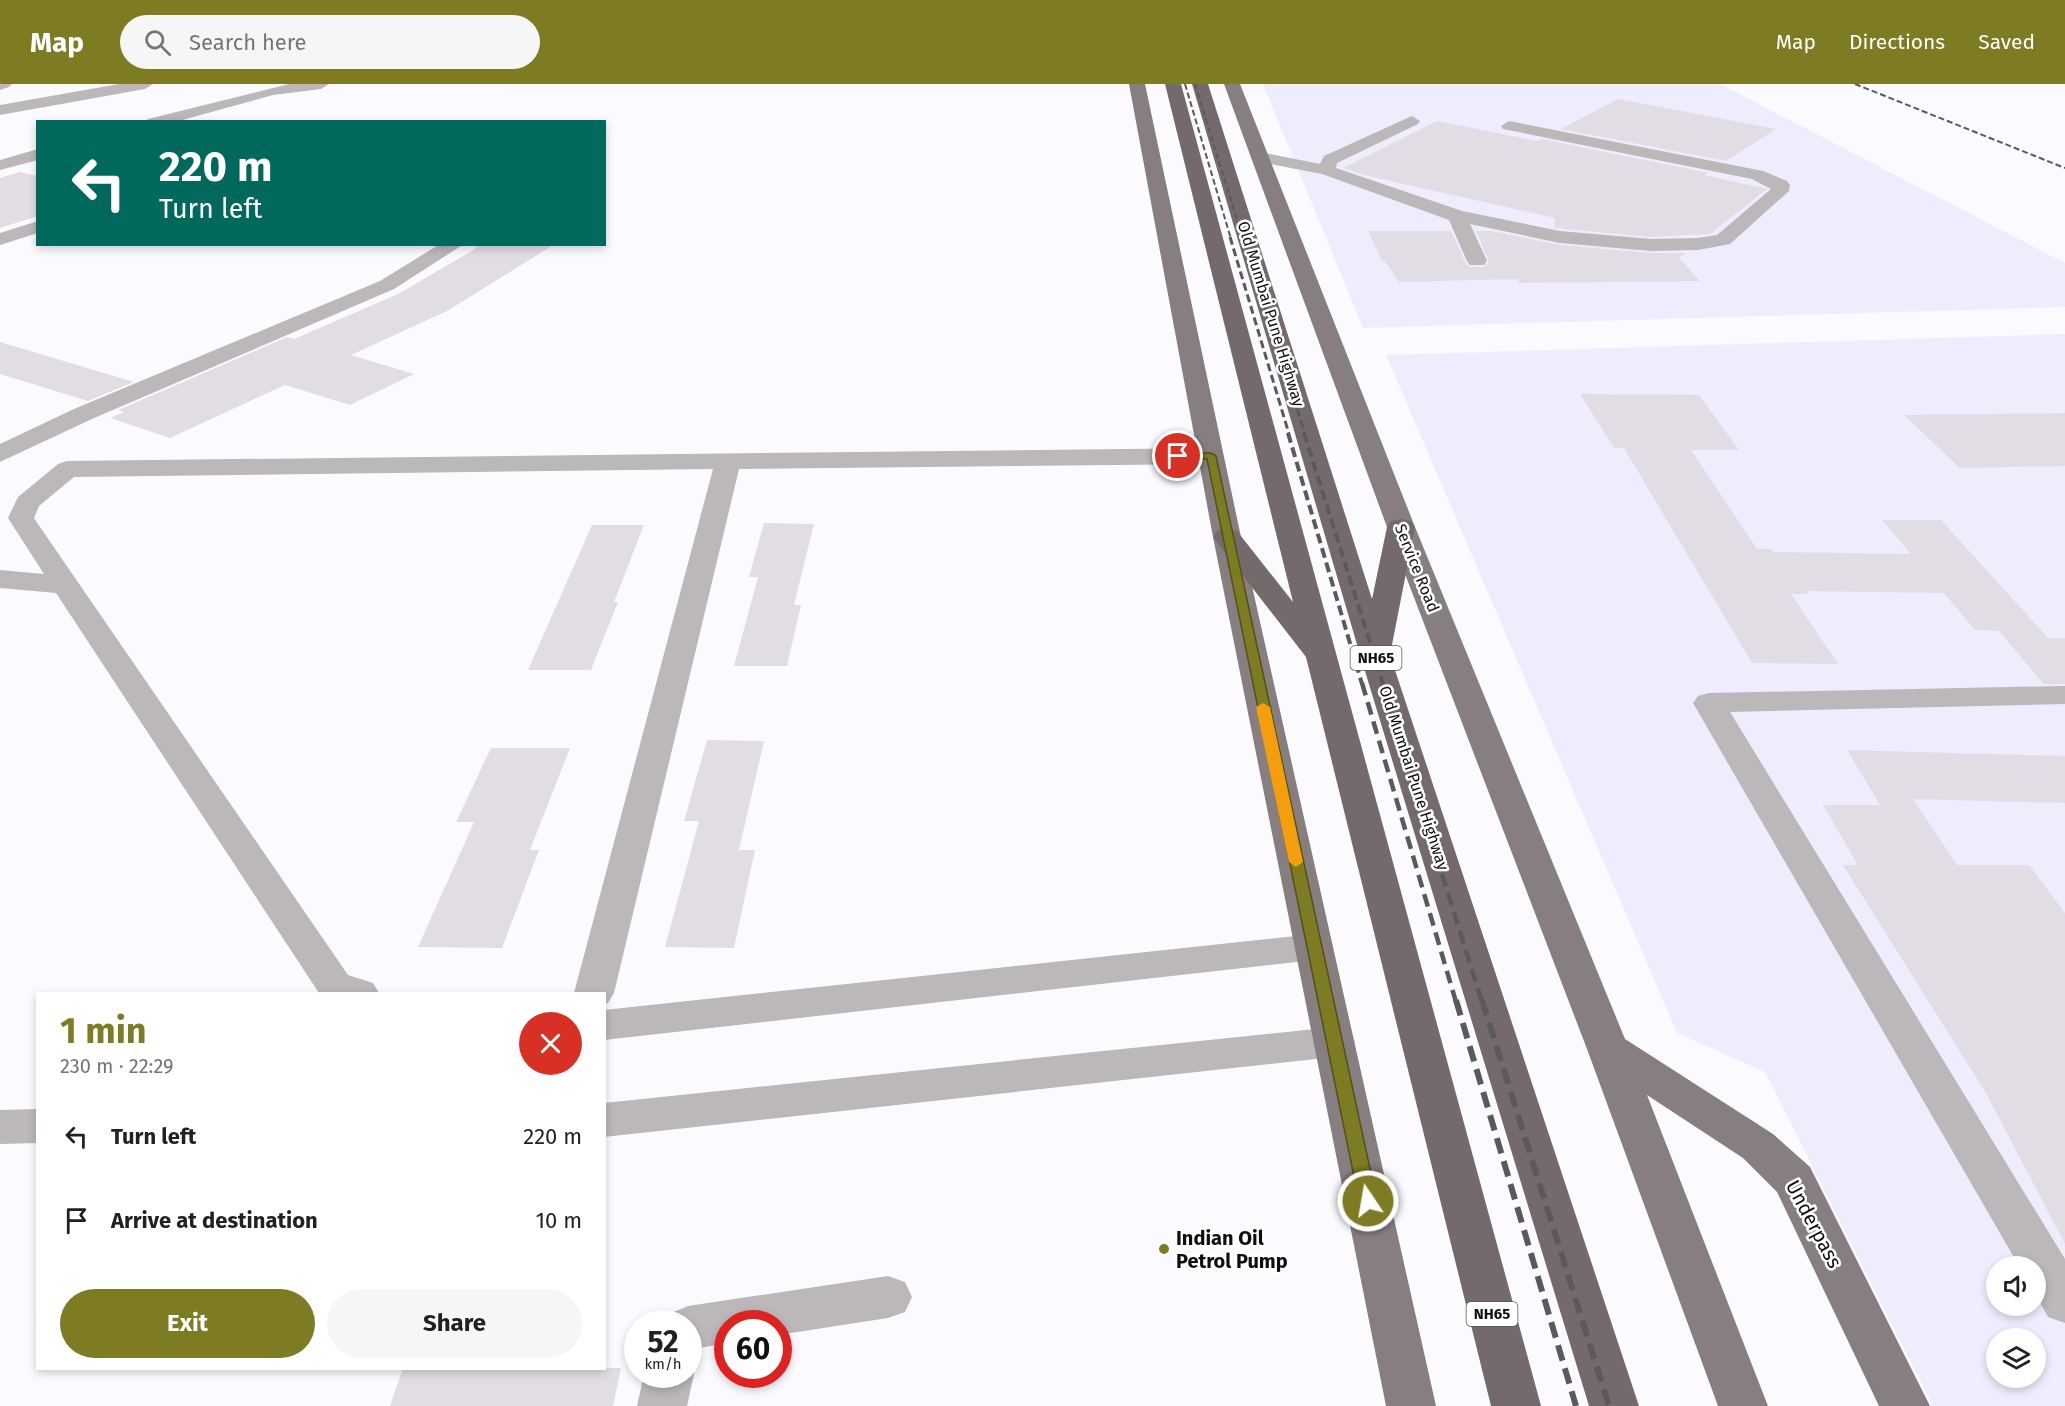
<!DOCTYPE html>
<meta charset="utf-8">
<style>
:root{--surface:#fff;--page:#f6f6f6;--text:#202124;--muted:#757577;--accent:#7e7c23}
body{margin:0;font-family:"Fira Sans",sans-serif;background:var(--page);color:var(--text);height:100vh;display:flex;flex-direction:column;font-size:22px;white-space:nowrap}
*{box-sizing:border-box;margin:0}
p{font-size:20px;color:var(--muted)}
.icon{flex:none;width:33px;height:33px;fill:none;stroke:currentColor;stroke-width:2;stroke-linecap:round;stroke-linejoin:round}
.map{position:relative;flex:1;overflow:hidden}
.drawer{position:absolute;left:36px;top:908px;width:570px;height:378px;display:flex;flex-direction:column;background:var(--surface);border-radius:0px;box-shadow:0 3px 9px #0003}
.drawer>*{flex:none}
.guide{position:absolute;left:36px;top:36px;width:570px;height:126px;border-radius:0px;box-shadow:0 3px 9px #0003;background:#00695c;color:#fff;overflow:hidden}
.controls{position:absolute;left:1986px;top:1172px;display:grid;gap:12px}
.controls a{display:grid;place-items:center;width:60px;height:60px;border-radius:50%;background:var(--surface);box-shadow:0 3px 9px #0003;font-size:30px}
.speed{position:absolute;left:624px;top:1226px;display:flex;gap:12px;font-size:30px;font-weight:700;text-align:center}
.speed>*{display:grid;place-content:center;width:78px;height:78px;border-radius:50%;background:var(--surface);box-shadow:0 3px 9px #0003;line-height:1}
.speed small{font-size:15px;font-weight:400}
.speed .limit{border:9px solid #d22;background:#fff;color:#111}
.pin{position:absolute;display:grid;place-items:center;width:51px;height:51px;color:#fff;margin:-26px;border:3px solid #fff;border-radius:50%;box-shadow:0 2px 6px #0007}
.me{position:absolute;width:66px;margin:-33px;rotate:348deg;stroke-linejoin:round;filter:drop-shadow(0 0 4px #0008)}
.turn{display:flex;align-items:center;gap:21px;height:126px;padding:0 24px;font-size:27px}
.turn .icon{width:78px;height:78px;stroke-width:2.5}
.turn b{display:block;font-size:42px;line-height:51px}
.round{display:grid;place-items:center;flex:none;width:63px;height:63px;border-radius:32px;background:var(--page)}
.summary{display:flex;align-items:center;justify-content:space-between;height:102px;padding:0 24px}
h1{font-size:36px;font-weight:700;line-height:45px;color:var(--accent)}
.action{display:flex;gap:12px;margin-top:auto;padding:12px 24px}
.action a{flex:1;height:69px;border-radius:36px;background:var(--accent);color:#fff;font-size:24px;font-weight:700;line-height:69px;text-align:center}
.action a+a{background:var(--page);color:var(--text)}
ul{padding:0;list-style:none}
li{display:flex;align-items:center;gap:18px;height:84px;padding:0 24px}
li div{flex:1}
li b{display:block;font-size:22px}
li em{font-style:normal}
header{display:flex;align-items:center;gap:36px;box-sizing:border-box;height:84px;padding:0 30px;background:var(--accent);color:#fff}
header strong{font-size:28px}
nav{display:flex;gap:33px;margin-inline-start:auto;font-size:21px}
.search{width:420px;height:54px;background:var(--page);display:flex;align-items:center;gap:15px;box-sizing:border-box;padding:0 21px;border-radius:33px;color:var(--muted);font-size:22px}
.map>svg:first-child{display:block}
.built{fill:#eeecfd;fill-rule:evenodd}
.building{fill:#e2dde5}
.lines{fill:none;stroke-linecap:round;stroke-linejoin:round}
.minor{fill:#bcb7b8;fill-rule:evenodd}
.major{fill:#877e80;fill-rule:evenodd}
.highway{fill:#746a6c;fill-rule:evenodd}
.rail-far4{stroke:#5a5a5d;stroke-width:2;stroke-dasharray:6 3;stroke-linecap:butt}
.rail-far3{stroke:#5a5a5d;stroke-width:3;stroke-dasharray:8 4;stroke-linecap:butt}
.rail-far2{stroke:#5a5a5d;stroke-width:4;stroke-dasharray:10 5;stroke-linecap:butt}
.rail-far1{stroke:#5a5a5d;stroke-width:4.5;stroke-dasharray:13 7;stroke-linecap:butt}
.rail{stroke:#5a5a5d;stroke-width:6;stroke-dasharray:16 8;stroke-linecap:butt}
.route{fill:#7e7c23;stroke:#525117;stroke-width:1.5}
.slow{fill:#f59e0b}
.poi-dot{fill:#7e7c23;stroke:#fff;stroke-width:2}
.labels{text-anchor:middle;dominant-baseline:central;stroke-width:5;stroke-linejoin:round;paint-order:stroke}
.shield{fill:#fff;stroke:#575759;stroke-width:1.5}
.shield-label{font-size:15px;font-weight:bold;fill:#0f0f12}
.street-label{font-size:16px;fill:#0f0f12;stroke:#fff}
.near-street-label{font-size:20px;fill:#0f0f12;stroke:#fff}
.near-poi-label{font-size:20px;font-weight:bold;fill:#0f0f12;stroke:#fff;text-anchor:start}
</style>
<header>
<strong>Map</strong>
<div class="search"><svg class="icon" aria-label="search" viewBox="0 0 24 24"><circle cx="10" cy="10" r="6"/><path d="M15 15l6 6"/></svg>Search here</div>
<nav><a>Map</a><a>Directions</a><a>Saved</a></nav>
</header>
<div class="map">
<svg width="2065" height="1322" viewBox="0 0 2065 1322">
<rect width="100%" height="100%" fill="#fbfbff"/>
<path class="built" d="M1263,0H1720L2065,179V223L1363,244Z
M2065,250V1322H1933L1765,988L1677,949L1386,271ZM1996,1182H2036V1221H1996ZM1996,1254H2036V1293H1996Z"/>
<path class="building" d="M1618,15L1776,45L1726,77L1561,45Z
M1437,37L1537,57L1542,55L1708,89L1704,91L1767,105L1710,150L1651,153L1554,144L1555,134L1364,91L1343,84Z
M20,88L38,92V132L0,144V94Z
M1368,147H1451L1465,178L1470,183H1484L1489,178L1476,147H1491L1560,161L1651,169H1686L1679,174L1700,197L1520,199L1517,195L1399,198L1385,177H1382Z
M479,160H555L447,227L351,271L414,290L350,321L285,301L170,354L110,334L124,328L118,326L287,253L294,255L398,210L475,165Z
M0,258L134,298L88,317L0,290Z
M1580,310L1699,311L1739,366H1691L1757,465H1771L1773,468L1911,470L1882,436H1941L2048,554H2065V600H2044L1999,547L1975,546L1944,509L1806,507L1808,510H1791L1838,580L1752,579L1624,364H1614Z
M2065,329V382L1960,384L1904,331Z
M764,439L814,440L794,521H801L787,582H734L758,493H749Z
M592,441H644L614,518H618L591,586H528Z
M707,656L764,657L739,766H755L734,864L665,863L699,737H684Z
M491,664H570L530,766H539L502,864L418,863L474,738H456Z
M1847,666L2065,672V719L1913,715L1957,781H2029L2065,829V1160L1986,1009L1843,781H1858L1823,721H1880Z
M403,1284H621L613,1322H390Z"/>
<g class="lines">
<path class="minor" d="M0,0H12L9,3L0,6Z
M119,0H153L145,5L0,31V21Z
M289,0H329L321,5L273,11L175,38H146L148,35Z
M1412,32L1420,37L1418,40L1337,79L1336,84L1462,127L1560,147L1651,155L1698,154L1717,151L1771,105L1752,95L1503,45L1501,42L1509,37L1763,87L1787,97L1790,101L1789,107L1730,160L1698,166L1651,167L1560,159L1470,140L1487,177L1484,181H1470L1467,177L1449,136L1322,90L1260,78L1254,77L1251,73L1254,69L1260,68L1320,80L1324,72Z
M38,65V76L0,86V76Z
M38,137V149L0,161V149Z
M440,160H464L394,205L92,335L0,378V360L74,325L380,197Z
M1211,364L1220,367L1224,372L1220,377L1211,380L739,385L614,909L608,919L604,920V909H574L713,385L74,393L39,422L34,434L40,443L348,891L373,899L379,909H319L56,509L0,504V486L44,490L8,434L18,413L58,380L67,377Z
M2065,602V620L1730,628L2065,1175V1239L2048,1233L2036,1211V1182H2019L1693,619L1698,612L1709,609Z
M1314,850L1328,853L1333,863L1328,873L1314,876L604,956V926Z
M1334,943L1349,947L1355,958L1349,969L1334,973L604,1053V1019Z
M38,1025V1059L0,1060V1026Z
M888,1192L905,1198L912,1213L905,1228L888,1234L778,1251V1239H728V1259L688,1266V1239H666L671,1229L688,1222Z
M688,1278L694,1290L687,1322H637L644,1290H688Z"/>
<path class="major" d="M1129,0H1145L1241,453L1436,1322H1386L1213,453Z
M1224,0H1240L1415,443L1625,955L1773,1050L1810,1083L1930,1322H1879L1777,1108L1743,1074L1647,1011L1768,1322H1718L1587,965L1387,443Z"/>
<path class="highway" d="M1165,0H1181L1541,1322H1491L1306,573L1213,453L1217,447L1227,445L1237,447L1293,518Z
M1192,0H1208L1372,515L1387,443L1391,437L1401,435L1411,437L1415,443L1390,571L1639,1322H1589L1361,574Z"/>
<path class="rail-far4" d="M1185,0L1231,155
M1195,0L1243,155
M1855,0L2065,84"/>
<path class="rail-far3" d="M1230,153L1289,350
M1243,153L1305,350"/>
<path class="rail-far2" d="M1288,349L1362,600
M1304,349L1383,600"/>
<path class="rail-far1" d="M1362,599L1456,918
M1382,599L1482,918"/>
<path class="rail" d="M1456,916L1576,1322
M1482,916L1609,1322"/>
</g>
<path class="route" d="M1178,369H1211L1216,372L1377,1117L1375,1123L1368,1125L1361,1123L1359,1117L1207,375H1174L1173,372Z"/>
<path class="slow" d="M1263,619L1270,623L1303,778L1296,783L1289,778L1256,623Z"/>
<circle class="poi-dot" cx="1164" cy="1165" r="6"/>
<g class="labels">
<g class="shield">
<rect x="1350.5" y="562" width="51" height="24" rx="4.5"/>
<rect x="1466.5" y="1218" width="51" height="24" rx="4.5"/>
</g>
<g class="shield-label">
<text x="1376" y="574">NH65</text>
<text x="1492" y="1230">NH65</text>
</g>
<g class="street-label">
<text transform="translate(1271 230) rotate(73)">Old Mumbai Pune Highway</text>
<text transform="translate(1417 484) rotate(68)">Service Road</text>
<text transform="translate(1414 694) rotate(72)">Old Mumbai Pune Highway</text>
</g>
<g class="near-street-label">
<text transform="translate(1814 1140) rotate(62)">Underpass</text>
</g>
<g class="near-poi-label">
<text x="1176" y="1154">Indian Oil<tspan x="1176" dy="23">Petrol Pump</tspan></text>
</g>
</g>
</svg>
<div class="controls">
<a><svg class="icon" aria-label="sound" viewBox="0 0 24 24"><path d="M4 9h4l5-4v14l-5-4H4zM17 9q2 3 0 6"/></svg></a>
<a><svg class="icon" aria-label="layers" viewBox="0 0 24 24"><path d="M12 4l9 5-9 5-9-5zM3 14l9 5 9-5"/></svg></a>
</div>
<div class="speed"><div>52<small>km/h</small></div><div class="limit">60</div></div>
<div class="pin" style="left:1178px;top:372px;background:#d93025"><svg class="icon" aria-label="arrive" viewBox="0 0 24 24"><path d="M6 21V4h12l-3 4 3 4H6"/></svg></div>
<svg class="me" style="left:1368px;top:1117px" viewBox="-20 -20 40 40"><circle r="17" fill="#7e7c23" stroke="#fff" stroke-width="3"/><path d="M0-11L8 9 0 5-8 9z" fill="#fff"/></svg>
<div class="guide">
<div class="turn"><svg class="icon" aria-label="left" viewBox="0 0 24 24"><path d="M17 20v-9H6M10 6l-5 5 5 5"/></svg><div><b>220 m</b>Turn left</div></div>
</div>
<section class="drawer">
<div class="summary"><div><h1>1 min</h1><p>230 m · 22:29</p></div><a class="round" style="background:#d93025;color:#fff"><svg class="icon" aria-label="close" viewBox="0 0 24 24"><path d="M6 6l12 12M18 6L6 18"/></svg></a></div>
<ul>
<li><svg class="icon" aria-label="left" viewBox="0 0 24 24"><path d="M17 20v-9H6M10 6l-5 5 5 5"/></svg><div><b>Turn left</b></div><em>220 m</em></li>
<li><svg class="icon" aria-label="arrive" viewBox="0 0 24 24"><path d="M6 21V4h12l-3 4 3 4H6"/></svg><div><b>Arrive at destination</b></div><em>10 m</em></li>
</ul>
<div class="action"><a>Exit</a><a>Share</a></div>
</section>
</div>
